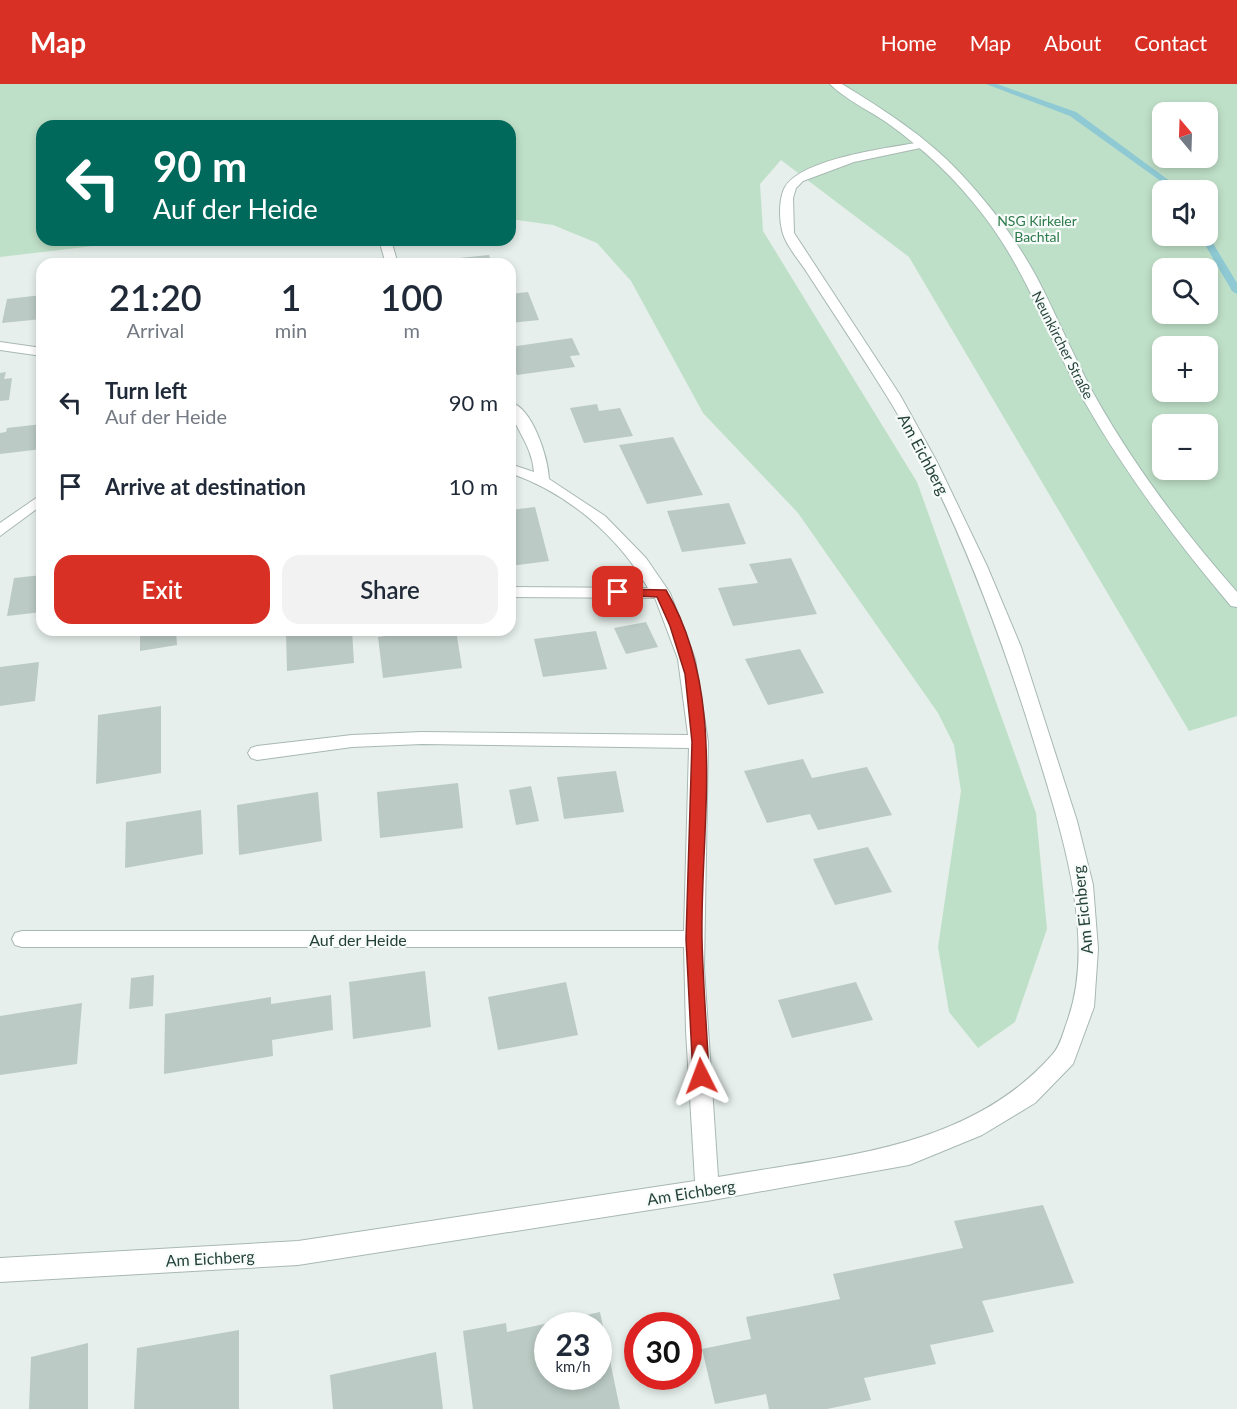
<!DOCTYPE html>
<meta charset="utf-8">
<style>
:root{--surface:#fff;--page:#f2f2f3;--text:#1f2937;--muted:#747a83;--accent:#d93025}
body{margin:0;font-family:Lato,sans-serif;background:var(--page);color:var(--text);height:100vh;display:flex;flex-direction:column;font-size:22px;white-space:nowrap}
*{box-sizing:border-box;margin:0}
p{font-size:20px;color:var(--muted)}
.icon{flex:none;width:33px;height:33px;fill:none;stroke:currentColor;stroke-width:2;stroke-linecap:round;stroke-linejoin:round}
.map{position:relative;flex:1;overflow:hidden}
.details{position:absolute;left:36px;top:174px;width:480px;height:378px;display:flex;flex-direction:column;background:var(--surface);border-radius:18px;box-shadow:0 3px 9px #0003}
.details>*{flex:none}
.guide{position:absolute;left:36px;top:36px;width:480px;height:126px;border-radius:18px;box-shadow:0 3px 9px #0003;background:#00695c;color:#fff;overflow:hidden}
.needle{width:39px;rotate:341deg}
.buttons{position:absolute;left:1152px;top:18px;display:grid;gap:12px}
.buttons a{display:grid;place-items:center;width:66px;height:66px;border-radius:12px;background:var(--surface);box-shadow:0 3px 9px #0003;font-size:30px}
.speed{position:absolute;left:534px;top:1228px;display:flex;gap:12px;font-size:30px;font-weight:700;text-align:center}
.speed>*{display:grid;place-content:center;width:78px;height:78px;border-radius:50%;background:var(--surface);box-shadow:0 3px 9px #0003;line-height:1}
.speed small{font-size:15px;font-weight:400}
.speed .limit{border:9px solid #d22;background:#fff;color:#111}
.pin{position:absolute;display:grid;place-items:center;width:51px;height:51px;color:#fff;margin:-26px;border-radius:12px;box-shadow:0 3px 9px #0006}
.me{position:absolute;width:66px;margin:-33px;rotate:357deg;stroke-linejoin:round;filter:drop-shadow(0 0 4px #0008)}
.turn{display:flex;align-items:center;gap:21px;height:126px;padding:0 18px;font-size:27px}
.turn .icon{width:78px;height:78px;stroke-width:2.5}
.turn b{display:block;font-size:42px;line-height:51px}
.eta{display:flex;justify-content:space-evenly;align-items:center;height:102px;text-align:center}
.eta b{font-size:36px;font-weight:600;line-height:42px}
.button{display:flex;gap:12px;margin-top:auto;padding:12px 18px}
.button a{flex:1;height:69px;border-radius:18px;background:var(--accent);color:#fff;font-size:24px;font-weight:600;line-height:69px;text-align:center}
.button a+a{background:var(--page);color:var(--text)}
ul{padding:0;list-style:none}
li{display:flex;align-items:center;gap:18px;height:84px;padding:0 18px}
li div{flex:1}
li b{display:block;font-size:22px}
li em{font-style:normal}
header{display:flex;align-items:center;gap:36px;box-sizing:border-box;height:84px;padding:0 30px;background:var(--accent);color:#fff}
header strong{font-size:28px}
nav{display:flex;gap:33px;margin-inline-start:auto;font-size:21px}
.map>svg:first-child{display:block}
.green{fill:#bfe0c8;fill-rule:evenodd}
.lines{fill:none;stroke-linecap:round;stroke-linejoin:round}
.stream{fill:#8ec9d4;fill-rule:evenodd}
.building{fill:#bbcac4;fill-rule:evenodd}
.minor-casing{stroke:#a8b8b2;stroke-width:2}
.secondary-casing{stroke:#a4bbb3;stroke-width:2}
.minor{fill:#fff;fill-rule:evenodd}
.secondary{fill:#fff;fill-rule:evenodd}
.route{fill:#d93025;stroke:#8d1f18;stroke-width:1.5}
.labels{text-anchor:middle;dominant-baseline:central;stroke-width:4.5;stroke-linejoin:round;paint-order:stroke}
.far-park-label{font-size:14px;fill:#2d7a4b;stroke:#f7fbf9}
.far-street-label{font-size:14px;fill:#24423a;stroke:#f7fbf9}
.street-label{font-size:16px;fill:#24423a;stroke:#f7fbf9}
</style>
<header>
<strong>Map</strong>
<nav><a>Home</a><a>Map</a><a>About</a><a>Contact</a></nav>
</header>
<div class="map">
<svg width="1237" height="1325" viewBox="0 0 1237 1325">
<rect width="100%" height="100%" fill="#e6efeb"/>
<path class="green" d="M0,0H1237V632L1189,647L909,173L781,76L760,100L763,147L917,398L1036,729L1047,845L1015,938L978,964L949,928L938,863L961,707L954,661L938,629L798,429L703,329L631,197L597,159L553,141L510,135V42H42V156H144L0,173ZM1162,28H1208V74H1162ZM1162,106H1208V152H1162ZM1162,184H1208V230H1162ZM1162,262H1208V308H1162ZM1162,340H1208V386H1162Z"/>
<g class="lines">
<path class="stream" d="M986,0H997L1076,28L1182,106H1173L1070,32Z
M1208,151L1237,199V210L1232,207L1200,152Z"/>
</g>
<path class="building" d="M489,171L492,180H420V178Z
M528,208L539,236L510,239V210Z
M42,211V235L2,239L7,215Z
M572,254L580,271L570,272L575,283L517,291L510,276V263Z
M6,288L4,295L12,294L9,316L0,317V289Z
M597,320L599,327L620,324L633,352L584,359L570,324Z
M42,340V365L0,370V349L6,348L7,344Z
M673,353L703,411L647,420L619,361Z
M729,419L746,460L682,468L667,427Z
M535,423L549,477L510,482V426Z
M791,474L817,530L733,542L718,504L758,499L749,480Z
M42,491V528L7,532L14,494Z
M646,538L658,563L626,570L614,544Z
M140,546H176L177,561L140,567Z
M303,546H352L354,579L287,587L286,548Z
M435,546H456L462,584L383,594L378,553Z
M596,547L607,585L543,593L534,555Z
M800,565L824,609L768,621L745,575Z
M39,578L35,617L0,622V583Z
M161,622V689L96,700L98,631Z
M803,675L812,694L867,683L892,731L818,746L810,730L767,739L744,687Z
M616,687L624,728L564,735L557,693Z
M458,699L463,744L380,754L377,708Z
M531,702L539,737L516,741L509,706Z
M318,708L322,757L239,771L237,721Z
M201,726L203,770L125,784L126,738Z
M868,763L892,808L835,821L813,775Z
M425,887L431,943L353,955L349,898Z
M154,891L153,922L129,925L131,894Z
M566,898L578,951L498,966L488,913Z
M856,898L873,936L792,954L778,916Z
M331,911L333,946L272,956L273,972L164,990L165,930L271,913V920Z
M82,919L77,980L0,991V932Z
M1043,1121L1074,1199L982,1217L994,1248L930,1261L936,1280L864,1294L871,1316L827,1325H769L766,1310L715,1320L702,1265L751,1255L746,1233L840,1215L833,1190L963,1164L954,1137Z
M600,1228L620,1325H473L463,1247L506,1239L507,1248ZM548,1242H598V1293H548Z
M239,1246V1325H134L137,1264Z
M88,1259V1325H29L31,1273Z
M436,1268L443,1325H333L330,1291Z"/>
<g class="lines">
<g class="minor-casing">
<path id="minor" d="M921,58L926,61L925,63L854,78L803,97L796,104L793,114L794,149L900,311L937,378L987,482L1021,563L1077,737L1093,801L1098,865L1094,923L1073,980L1035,1019L982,1051L909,1081L707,1117L298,1181L0,1198V1174L298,1157L695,1097L686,947L684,863H22L15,861L12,855L15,849L22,847H684L689,664L422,660L352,663L257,676L251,674L248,669L251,664L257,662L352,651L422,648L688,651L678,575L655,514L510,513V503L648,504C618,452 568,409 510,389V380L534,388C532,358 510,341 510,318C533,324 548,374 549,395L605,432L646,474L670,509L695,575L708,658L704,884L718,1093C836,1072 967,1067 1052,971C1060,963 1063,949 1067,938C1098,854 1060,743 1035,661C998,541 950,412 883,306C859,267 833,229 808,190C800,177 785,161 782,146C779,134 779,114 785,103C803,74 889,64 921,58Z
M379,156H391L398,180H386Z
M0,258L42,264V272L0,266Z
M42,410V421L0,452V439Z"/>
</g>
<g class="secondary-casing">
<path id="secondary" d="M830,0H842C884,26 927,53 961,90C989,120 1016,155 1036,192C1057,232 1074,274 1096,314C1135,383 1184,448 1237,508V523L1231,522C1176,457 1125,389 1083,315C1049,254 1027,188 984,132C956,95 924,65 886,38C868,26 845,15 830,0Z"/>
</g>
<use href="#minor" class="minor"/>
<use href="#secondary" class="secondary"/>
</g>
<path class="route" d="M618,505L666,506C728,611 700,740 702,855C703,901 707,946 709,992L707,997L701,999L695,997L693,992L686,855L692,658L685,590L670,542L657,513L614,511L612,508Z"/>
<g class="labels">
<g class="far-park-label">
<text x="1037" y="136">NSG Kirkeler<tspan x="1037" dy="16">Bachtal</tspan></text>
</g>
<g class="far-street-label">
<text transform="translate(1063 261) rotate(63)">Neunkircher Straße</text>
</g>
<g class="street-label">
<text transform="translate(924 370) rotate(62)">Am Eichberg</text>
<text transform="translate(1082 826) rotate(-96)">Am Eichberg</text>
<text x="358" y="855">Auf der Heide</text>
<text transform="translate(691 1108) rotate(-9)">Am Eichberg</text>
<text transform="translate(210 1174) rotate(-3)">Am Eichberg</text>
</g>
</g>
</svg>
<div class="buttons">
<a><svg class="needle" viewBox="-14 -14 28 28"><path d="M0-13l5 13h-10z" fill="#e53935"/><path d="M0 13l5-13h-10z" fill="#747a83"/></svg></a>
<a><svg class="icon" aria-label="sound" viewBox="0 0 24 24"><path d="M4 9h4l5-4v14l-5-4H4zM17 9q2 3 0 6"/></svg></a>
<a><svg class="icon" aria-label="search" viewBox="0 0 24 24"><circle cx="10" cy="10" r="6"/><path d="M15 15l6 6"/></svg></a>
<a>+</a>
<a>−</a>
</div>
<div class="speed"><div>23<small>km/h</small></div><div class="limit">30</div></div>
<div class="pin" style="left:618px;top:508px;background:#d93025"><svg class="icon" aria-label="arrive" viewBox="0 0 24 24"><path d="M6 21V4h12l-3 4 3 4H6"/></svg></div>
<svg class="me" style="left:701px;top:992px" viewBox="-20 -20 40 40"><path d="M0-17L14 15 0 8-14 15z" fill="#d93025" stroke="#fff" stroke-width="4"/></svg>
<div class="guide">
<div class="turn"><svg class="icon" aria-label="left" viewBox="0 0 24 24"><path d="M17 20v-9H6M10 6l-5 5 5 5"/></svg><div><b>90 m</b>Auf der Heide</div></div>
</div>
<section class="details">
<div class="eta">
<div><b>21:20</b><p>Arrival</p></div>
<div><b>1</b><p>min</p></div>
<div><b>100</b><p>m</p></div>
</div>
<ul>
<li><svg class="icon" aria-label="left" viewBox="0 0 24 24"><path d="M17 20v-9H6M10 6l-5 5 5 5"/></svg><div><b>Turn left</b><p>Auf der Heide</p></div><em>90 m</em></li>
<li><svg class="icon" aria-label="arrive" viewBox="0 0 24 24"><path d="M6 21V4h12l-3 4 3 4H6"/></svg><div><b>Arrive at destination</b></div><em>10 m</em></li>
</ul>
<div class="button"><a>Exit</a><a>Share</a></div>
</section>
</div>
